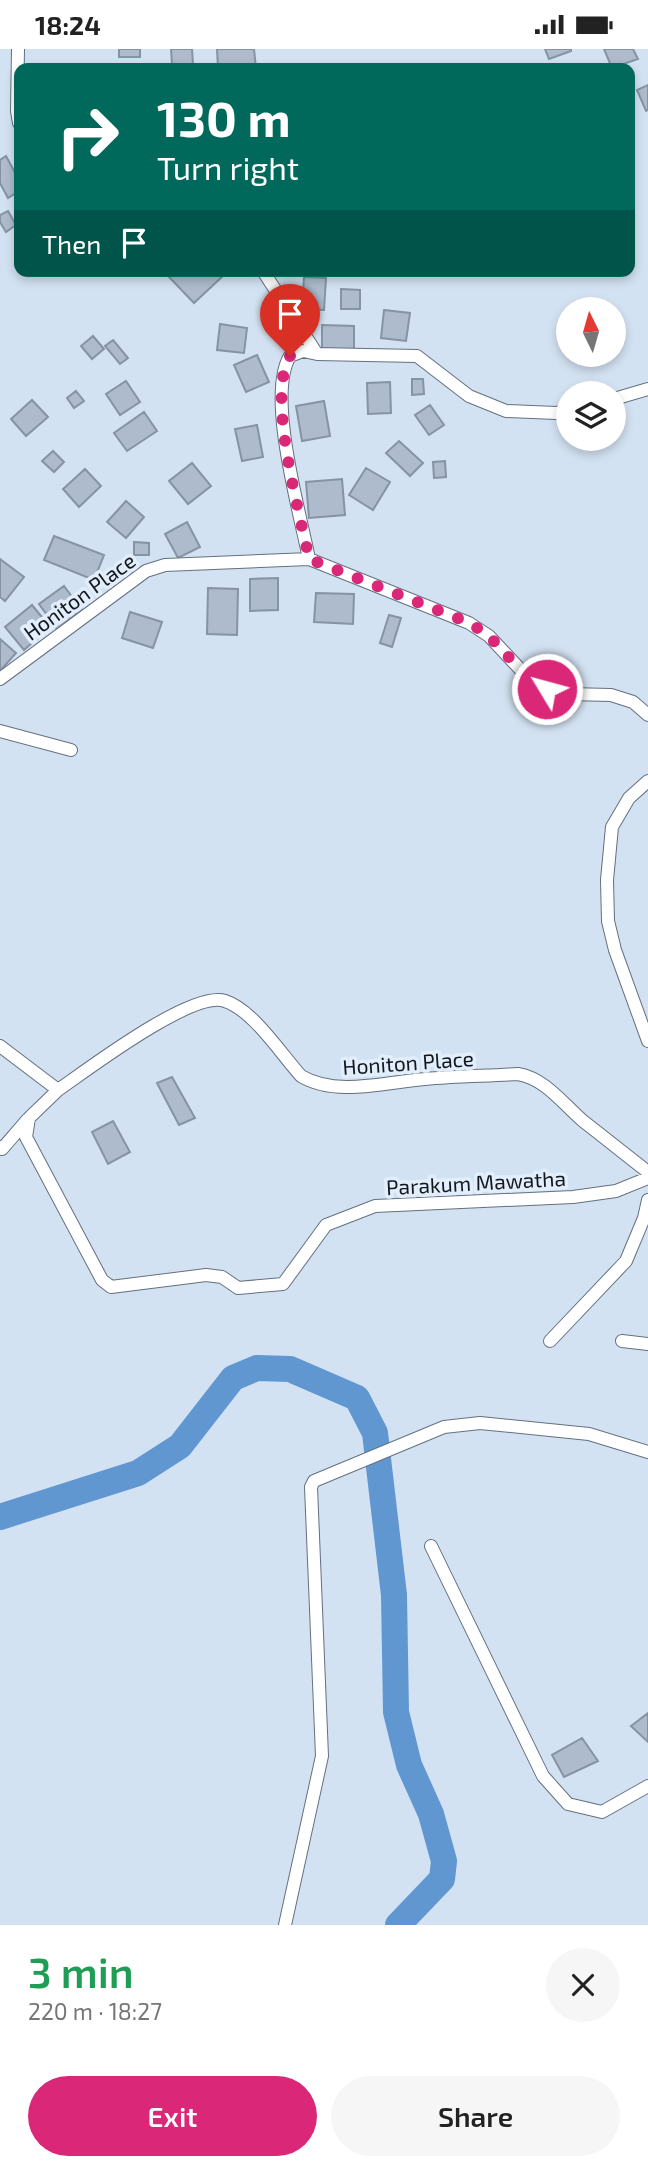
<!DOCTYPE html>
<meta charset="utf-8">
<style>
:root{--surface:#fff;--page:#f6f6f6;--text:#222;--muted:#767676;--accent:#db2777}
body{margin:0;font-family:"Exo 2",sans-serif;background:var(--page);color:var(--text);height:100vh;display:flex;flex-direction:column;font-size:26px;white-space:nowrap}
*{box-sizing:border-box;margin:0}
p{font-size:23px;color:var(--muted)}
.icon{flex:none;width:38px;height:38px;fill:none;stroke:currentColor;stroke-width:2;stroke-linecap:round;stroke-linejoin:round}
.map{position:relative;height:1876px;overflow:hidden}
.details{display:flex;flex-direction:column;background:var(--surface);flex:1}
.details>*{flex:none}
.guide{position:absolute;left:14px;top:14px;width:621px;height:214px;border-radius:14px;box-shadow:0 4px 10px #0003;background:#00695c;color:#fff;overflow:hidden}
.needle{width:46px;rotate:355deg}
.tools{position:absolute;left:556px;top:248px;display:grid;gap:14px}
.tools a{display:grid;place-items:center;width:70px;height:70px;border-radius:50%;background:var(--surface);box-shadow:0 4px 10px #0003;font-size:35px}
.pin{position:absolute;display:grid;place-items:center;width:60px;height:60px;color:#fff;margin:-72px -30px;border-radius:50% 50% 50% 0;rotate:-45deg;box-shadow:0 0 7px #0007}
.pin .icon{rotate:45deg}
.me{position:absolute;width:77px;margin:-38px;rotate:307deg;stroke-linejoin:round;filter:drop-shadow(0 0 5px #0008)}
.turn{display:flex;align-items:center;gap:24px;height:147px;padding:0 28px;font-size:32px}
.turn .icon{width:91px;height:91px;stroke-width:2.5}
.turn b{display:block;font-size:49px;line-height:60px}
.then{display:flex;align-items:center;height:66px;padding:0 28px;background:#0003;gap:14px;font-size:26px}
.round{display:grid;place-items:center;flex:none;width:74px;height:74px;border-radius:37px;background:var(--page)}
.summary{display:flex;align-items:center;justify-content:space-between;height:119px;padding:0 28px}
h1{font-size:42px;font-weight:600;line-height:52px;color:#1e9e55}
.action{display:flex;gap:14px;margin-top:auto;padding:14px 28px}
.action a{flex:1;height:80px;border-radius:42px;background:var(--accent);color:#fff;font-size:28px;font-weight:600;line-height:80px;text-align:center}
.action a+a{background:var(--page);color:var(--text)}
.status{display:flex;justify-content:space-between;align-items:center;height:49px;padding:0 35px;background:var(--surface);direction:ltr}
.status svg{height:19px;fill:currentColor}
.map>svg:first-child{display:block}
.lines{fill:none;stroke-linecap:round;stroke-linejoin:round}
.river{stroke:#6197d1;stroke-width:26}
.building{fill:#adbbcc;stroke:#8593a2;stroke-width:2}
.street-casing{stroke:#63707f;stroke-width:14}
.street{stroke:#fff;stroke-width:12}
.route{stroke:#db2777;stroke-width:12;stroke-dasharray:0 21.6}
.labels{text-anchor:middle;dominant-baseline:central;stroke-width:7;stroke-linejoin:round;paint-order:stroke}
.street-label{font-size:21px;fill:#13181e;stroke:#e2eefc}
</style>
<div class="status"><b>18:24</b><svg viewBox="0 0 49 12"><path d="M0 12V9h3v3zM5 12V6h3v6zM10 12V3h3v9zM15 12V0h3v12zM26 1h20v11H26zM47 4h2v5h-2z"/></svg></div>
<div class="map">
<svg width="648" height="1876" viewBox="0 0 648 1876">
<rect width="100%" height="100%" fill="#d3e2f2"/>
<g class="lines">
<path class="river" d="M0,1468L138,1424L180,1397L233,1329L257,1319L290,1320L357,1349L375,1384L394,1546L396,1663L409,1716L431,1765L444,1812L442,1830L398,1876"/>
</g>
<path class="building" d="M119,0H140V8H119Z
M171,0H192L193,15L172,16Z
M217,0H254L256,19H218Z
M545,0H571V2L549,10Z
M604,0H633L638,10L612,19Z
M648,36V61L646,62L637,41Z
M6,107L19,131V142L8,149L0,134V111Z
M8,162L16,176L6,183L0,173V166Z
M172,222H220L224,226L194,254L168,227Z
M304,228L326,229L324,261L302,260Z
M341,240L360,241V260H341Z
M384,261L410,264L406,292L381,289Z
M220,275L247,279L244,304L217,301Z
M322,276L354,277V302L322,301Z
M93,287L104,300L92,310L81,297Z
M113,291L128,309L120,315L105,297Z
M257,306L269,333L246,343L234,316Z
M412,330H423L424,345L412,346Z
M126,332L140,353L120,366L106,345Z
M390,333L391,364L368,365L367,334Z
M76,342L84,352L74,359L67,349Z
M32,351L48,368L26,387L11,370Z
M324,352L330,387L302,392L296,357Z
M430,356L444,376L429,386L415,366Z
M144,363L157,382L127,402L114,384Z
M257,376L263,408L242,412L235,380Z
M399,392L423,414L410,427L386,404Z
M53,402L64,413L54,423L42,412Z
M445,412L446,428L434,429L433,413Z
M192,414L211,437L188,455L169,432Z
M366,419L390,433L373,461L349,446Z
M85,420L101,437L79,458L63,440Z
M342,430L345,466L309,469L306,433Z
M126,452L144,468L126,489L107,473Z
M187,473L200,498L178,509L165,485Z
M54,487L104,506L94,531L44,511Z
M134,493L149,494V506H134Z
M0,510L24,528L5,552L0,548Z
M278,529V561L250,562V530Z
M64,537L82,561L57,580L39,555Z
M208,539L238,540L237,586L207,585Z
M316,544L354,545L353,575L314,573Z
M32,556L50,578L24,601L5,578Z
M130,563L162,573L153,599L122,589Z
M389,566L401,569L392,598L380,594Z
M0,590L16,604L0,622Z
M172,1028L195,1069L179,1076L157,1034Z
M113,1072L130,1103L108,1115L92,1083Z
M648,1664V1693L631,1677Z
M582,1689L598,1712L564,1728L552,1706Z"/>
<g class="lines">
<g class="street-casing">
<path id="street" d="M18,0L17,62L19,74
M263,222L317,305
M614,350L648,340
M309,510C300,463 266,346 290,307L303,302L317,305L417,307L469,347L506,362L556,364L569,361
M0,630L146,522L165,516L309,510L469,574L489,587L532,633L547,640L568,645L611,646L633,653L648,666
M0,682L71,701
M648,732L629,749L612,778L607,831L608,872L615,901L648,992
M0,997L58,1041C87,1021 192,941 225,952C253,961 281,1005 301,1027C336,1048 386,1033 425,1030C455,1027 487,1027 518,1025C546,1030 562,1054 583,1072C605,1089 626,1106 648,1123
M58,1041L29,1069L26,1088L102,1231L111,1238L206,1226L222,1228L238,1239L283,1235L326,1176L375,1157L573,1148L616,1142L648,1129
M0,1098L2,1100L28,1070
M550,1292L626,1212L644,1169L648,1151
M622,1292L648,1295
M431,1497L543,1727L568,1755L602,1763L648,1737
M285,1876L322,1707L311,1438L314,1432L444,1378L480,1374L589,1385L648,1403"/>
</g>
<use href="#street" class="street"/>
</g>
<g class="lines">
<path class="route" d="M290,307C266,346 300,464 309,510L470,574L489,587L532,633L547,640"/>
</g>
<g class="labels">
<g class="street-label">
<text transform="translate(79 547) rotate(-36)">Honiton Place</text>
<text transform="translate(408 1013) rotate(-4)">Honiton Place</text>
<text transform="translate(476 1133) rotate(-3)">Parakum Mawatha</text>
</g>
</g>
</svg>
<div class="tools">
<a><svg class="needle" viewBox="-14 -14 28 28"><path d="M0-13l5 13h-10z" fill="#e53935"/><path d="M0 13l5-13h-10z" fill="#767676"/></svg></a>
<a><svg class="icon" aria-label="layers" viewBox="0 0 24 24"><path d="M12 4l9 5-9 5-9-5zM3 14l9 5 9-5"/></svg></a>
</div>
<div class="pin" style="left:290px;top:307px;background:#d93025"><svg class="icon" aria-label="arrive" viewBox="0 0 24 24"><path d="M6 21V4h12l-3 4 3 4H6"/></svg></div>
<svg class="me" style="left:547px;top:640px" viewBox="-20 -20 40 40"><circle r="17" fill="#db2777" stroke="#fff" stroke-width="3"/><path d="M0-11L8 9 0 5-8 9z" fill="#fff"/></svg>
<div class="guide">
<div class="turn"><svg class="icon" aria-label="right" viewBox="0 0 24 24"><path d="M7 20v-9h11M14 6l5 5-5 5"/></svg><div><b>130 m</b>Turn right</div></div>
<div class="then">Then<svg class="icon" aria-label="arrive" viewBox="0 0 24 24"><path d="M6 21V4h12l-3 4 3 4H6"/></svg></div>
</div>
</div>
<section class="details">
<div class="summary"><div><h1>3 min</h1><p>220 m · 18:27</p></div><a class="round"><svg class="icon" aria-label="close" viewBox="0 0 24 24"><path d="M6 6l12 12M18 6L6 18"/></svg></a></div>
<div class="action"><a>Exit</a><a>Share</a></div>
</section>
